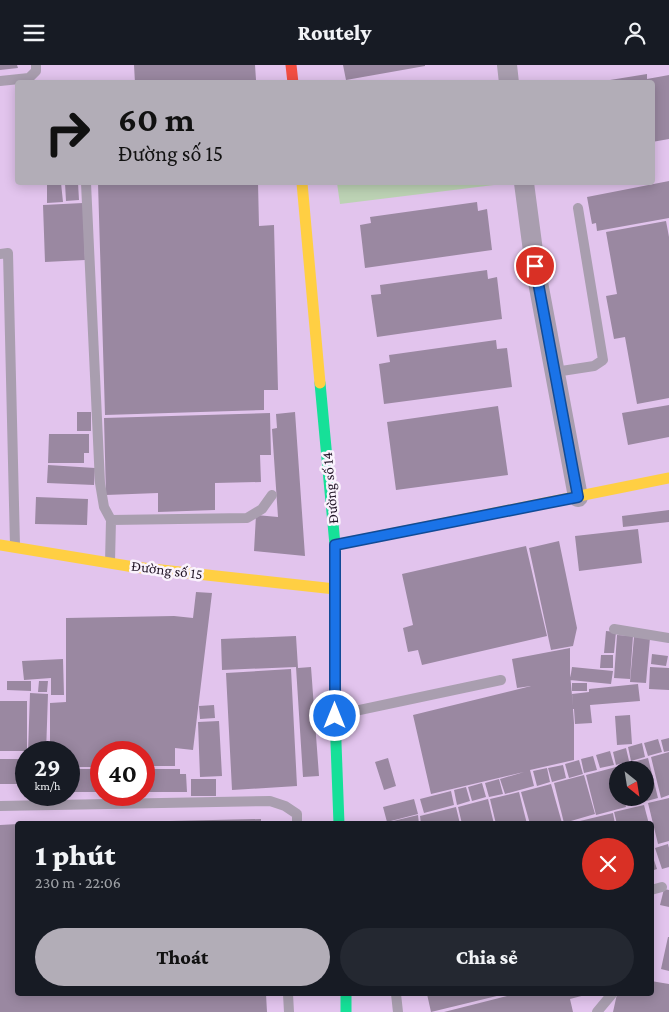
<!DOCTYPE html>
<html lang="vi">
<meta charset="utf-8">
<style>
:root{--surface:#171b24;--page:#242831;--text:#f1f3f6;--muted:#9ea1a6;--accent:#b2adb7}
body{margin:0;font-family:"Crimson Pro",serif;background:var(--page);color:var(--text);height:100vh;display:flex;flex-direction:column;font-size:19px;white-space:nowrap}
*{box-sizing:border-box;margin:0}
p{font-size:16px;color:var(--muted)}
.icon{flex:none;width:28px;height:28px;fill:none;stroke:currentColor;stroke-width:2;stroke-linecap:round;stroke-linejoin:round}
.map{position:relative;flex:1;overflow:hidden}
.side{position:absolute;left:15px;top:756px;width:639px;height:175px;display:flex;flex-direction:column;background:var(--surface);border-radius:5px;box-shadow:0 2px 12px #0003}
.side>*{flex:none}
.top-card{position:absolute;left:15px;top:15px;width:640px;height:105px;border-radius:5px;box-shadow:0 2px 12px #0003;background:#b2adb7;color:#111;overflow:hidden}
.needle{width:32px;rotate:150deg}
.tools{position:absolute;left:609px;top:696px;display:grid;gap:10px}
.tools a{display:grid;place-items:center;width:45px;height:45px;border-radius:50%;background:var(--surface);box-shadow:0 2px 12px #0003;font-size:25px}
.speed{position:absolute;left:15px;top:676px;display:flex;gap:10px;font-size:25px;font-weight:700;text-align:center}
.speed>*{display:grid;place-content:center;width:65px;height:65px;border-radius:50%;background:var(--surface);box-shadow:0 2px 12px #0003;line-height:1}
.speed small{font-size:12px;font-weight:400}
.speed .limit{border:8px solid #d22;background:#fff;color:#111}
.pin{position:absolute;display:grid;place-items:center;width:42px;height:42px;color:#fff;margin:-21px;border:2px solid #fff;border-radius:50%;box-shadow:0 1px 5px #0007}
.me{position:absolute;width:55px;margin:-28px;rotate:0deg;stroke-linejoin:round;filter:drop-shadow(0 0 4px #0008)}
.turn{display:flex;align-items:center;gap:18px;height:105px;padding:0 20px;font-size:22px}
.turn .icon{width:65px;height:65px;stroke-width:2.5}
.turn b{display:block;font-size:35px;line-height:42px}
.round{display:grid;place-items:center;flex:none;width:52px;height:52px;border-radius:26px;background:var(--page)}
.headline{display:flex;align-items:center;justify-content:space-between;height:85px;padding:0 20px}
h1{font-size:30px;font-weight:800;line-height:38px}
.button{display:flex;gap:10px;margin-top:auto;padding:10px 20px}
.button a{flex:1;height:58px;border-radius:30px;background:var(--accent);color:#111;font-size:20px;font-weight:800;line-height:58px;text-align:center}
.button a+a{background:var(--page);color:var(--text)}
header{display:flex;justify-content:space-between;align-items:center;height:65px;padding:0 20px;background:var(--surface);font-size:22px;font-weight:800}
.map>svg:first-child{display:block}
.built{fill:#e2c4ed;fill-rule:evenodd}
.green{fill:#bcd2b4}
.building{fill:#9a88a1}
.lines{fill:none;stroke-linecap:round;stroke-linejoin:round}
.lane{stroke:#a99eaf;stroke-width:10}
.street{stroke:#a99eaf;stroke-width:20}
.fast{stroke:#16e098;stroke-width:11}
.slow{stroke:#ffcf43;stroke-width:11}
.jam{stroke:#f24e42;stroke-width:11}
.route-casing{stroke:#114b97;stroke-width:12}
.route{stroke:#1a73e8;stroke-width:9}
.labels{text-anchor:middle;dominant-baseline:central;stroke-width:5;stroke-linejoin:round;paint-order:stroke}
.street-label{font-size:15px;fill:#211526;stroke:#faf3fd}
</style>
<header><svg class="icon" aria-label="menu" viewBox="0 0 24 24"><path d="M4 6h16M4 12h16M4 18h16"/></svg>Routely<svg class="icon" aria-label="person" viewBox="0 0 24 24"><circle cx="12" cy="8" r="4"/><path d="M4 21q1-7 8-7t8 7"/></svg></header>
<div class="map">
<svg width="669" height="947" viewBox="0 0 669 947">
<rect width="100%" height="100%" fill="#e4d2ec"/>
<path class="built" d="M0,0H669V947H0ZM18,18H652V118H18ZM26,688H69V730H26ZM101,688H144V730H101ZM618,705H645V732H618ZM18,759H651V929H18Z"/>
<path class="green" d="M337,118H494V120L340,139Z"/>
<path class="building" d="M0,0H17L18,3L0,5Z
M134,0H255L256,15L210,18H135Z
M343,0H425V1L346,15Z
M647,9V14L669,10V74L652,77V18H610V15Z
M669,116V153L597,166L596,158L592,159L587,132Z
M61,118L63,137L47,138V120Z
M65,118H78L79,135L66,136Z
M98,118H258L259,161L274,160L278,325H264V345L105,350Z
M477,137L478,146L487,144L492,185L365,203L360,160L371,158L370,152Z
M83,138L85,195L45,197L43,140Z
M666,156L669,172V333L637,339L625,272L614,274L606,231L617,229L606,167Z
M487,205L488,214L497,212L502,254L377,272L371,230L381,229L380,220Z
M496,275L497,284L507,283L512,322L384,339L379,299L390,297L389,290Z
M669,340V372L628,380L622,348Z
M498,341L508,410L396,425L387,357Z
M77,347H91V366H77Z
M295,347L305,491L254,486L256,450L278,452L272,364L277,363L276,349Z
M270,348L271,390H260L261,417L215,418V445L158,447V428L106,430L104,353Z
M49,369H89V388H84V398H48Z
M48,400L95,403L94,420L47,418Z
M36,432L88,434L87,460L35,459Z
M669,445V457L623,462L622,451Z
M638,464L642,498L579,506L575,471Z
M559,476L577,563L573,581L551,585L529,483Z
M526,481L547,571L422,600L418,585L408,587L403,563L413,560L402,509Z
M196,527L212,528L193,685L175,683V701H144V688H101V702H69V688H50V638L66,637V553L174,551L193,553Z
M606,566L616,567L614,588H604Z
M617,570L633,571L630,614L614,613Z
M296,571L298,603L311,602L319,711L303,712L296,602L222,605L221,574Z
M634,572L650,573L646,618L630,617Z
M570,583V608L573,642L572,629L589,627V624L638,619L640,636L590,640L592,658L575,659L574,644H573L574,658V695L530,705L534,721L505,729L500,714L524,707L431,729L413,650L531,621L517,623L512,594Z
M652,589L668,591L666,601L651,599Z
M601,590H613V603H600Z
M63,594L64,630H51V613L24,615L22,596Z
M572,602L613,606L611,619L570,615Z
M650,602L669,603V625L649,624Z
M291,604L297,721L232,725L226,608Z
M7,616H31V626L7,625Z
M39,616H48L47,627H38Z
M572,618H587V626H572Z
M30,628L48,629L46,688H28Z
M0,636H27V686H0Z
M214,640L215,653L200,654L199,641Z
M630,650L632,679L617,680L615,651Z
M219,656L222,711L200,712L198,657Z
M669,673V686L664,687L661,675Z
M658,674L662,687L648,691L644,678Z
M642,678L645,692L631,696L628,682Z
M626,683L629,696L616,700L613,687Z
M610,686L614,700L600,703L596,690Z
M669,687V730L661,733L651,692Z
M593,691L597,705L584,708L581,694Z
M388,693L396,721L384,725L375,697Z
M648,693L658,733L628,741L626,732H645V705H619L618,701Z
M0,694H20V719H0Z
M579,695L583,709L569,713L565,699Z
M563,700L566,713L552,717L548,703Z
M616,702L618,707V732H624L626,742L596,750L586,710Z
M547,703L550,717L537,721L533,706Z
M69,704H101V727H69Z
M144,704H180V709H186L187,727H144Z
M584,710L595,749L564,758L554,718Z
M191,714H216V731H191Z
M499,714L503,729L489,732L485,718Z
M482,718L486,732L472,736L468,722Z
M551,719L562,758L530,759L521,727Z
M466,722L470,736L457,740L454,725Z
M451,726L454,740L424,748L420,734Z
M519,727L527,759H496L490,734Z
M669,733V776L658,779L648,738Z
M414,734L418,749L387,757L383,742Z
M488,734L494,759H462L458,742Z
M644,740L649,759H617L614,747Z
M456,742L460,759H421L420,751Z
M613,748L615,759H581L580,756Z
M418,750L419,759H389V757Z
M261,754V759H126V757Z
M18,759V929H266L267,947H0V760Z
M668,779L669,783V802L662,804L655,783Z
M651,786L657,804L651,806Z
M664,824L669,825V842L660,840Z
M668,872H669V906L661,904Z
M651,916L669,919V947H613L617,929H651Z
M427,929H505L431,947Z
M515,929H589L570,934L573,947H444Z"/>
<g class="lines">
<path class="lane" d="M0,16L29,13L36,6V0
M86,118L100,418L104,442L111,455L110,497
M0,189L8,188L15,481
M555,307L594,301L603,295L578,143
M111,455L247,453L262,444L272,430
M614,564L669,573
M336,650L501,615
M0,741L270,736L285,741L297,749V759
M651,825L662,822
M288,929L289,947
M396,929L398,947
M597,947L612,929"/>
<path class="street" d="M507,0L509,18
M524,118L535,201L578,432"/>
<path class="fast" d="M320,318L335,480V651L339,759
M346,929V947"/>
<path class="slow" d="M302,118L320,318
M0,480L134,502L335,524
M335,480L669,413"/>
<path class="jam" d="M291,0L293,18"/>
</g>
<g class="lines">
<g class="route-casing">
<path id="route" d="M335,651V480L578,432L535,201"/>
</g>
<use href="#route" class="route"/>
</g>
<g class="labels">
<g class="street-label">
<text transform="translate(330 423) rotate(-95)">Đường số 14</text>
<text transform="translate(167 505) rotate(7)">Đường số 15</text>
</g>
</g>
</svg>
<div class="tools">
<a><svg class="needle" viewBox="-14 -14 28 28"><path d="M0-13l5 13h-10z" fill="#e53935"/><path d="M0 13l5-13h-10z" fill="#9ea1a6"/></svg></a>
</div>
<div class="speed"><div>29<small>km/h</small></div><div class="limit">40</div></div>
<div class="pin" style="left:535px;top:201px;background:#d93025"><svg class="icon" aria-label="arrive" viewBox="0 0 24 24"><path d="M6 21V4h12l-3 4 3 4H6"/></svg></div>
<svg class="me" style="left:335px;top:651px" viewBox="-20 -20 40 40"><circle r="17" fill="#1a73e8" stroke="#fff" stroke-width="3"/><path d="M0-11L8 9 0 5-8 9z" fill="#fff"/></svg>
<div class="top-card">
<div class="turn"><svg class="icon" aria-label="right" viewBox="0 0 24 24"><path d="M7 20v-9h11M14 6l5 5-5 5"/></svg><div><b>60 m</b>Đường số 15</div></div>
</div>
<section class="side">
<div class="headline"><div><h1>1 phút</h1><p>230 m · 22:06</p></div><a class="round" style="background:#d93025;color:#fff"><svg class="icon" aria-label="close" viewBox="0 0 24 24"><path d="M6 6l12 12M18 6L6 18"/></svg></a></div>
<div class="button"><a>Thoát</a><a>Chia sẻ</a></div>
</section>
</div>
